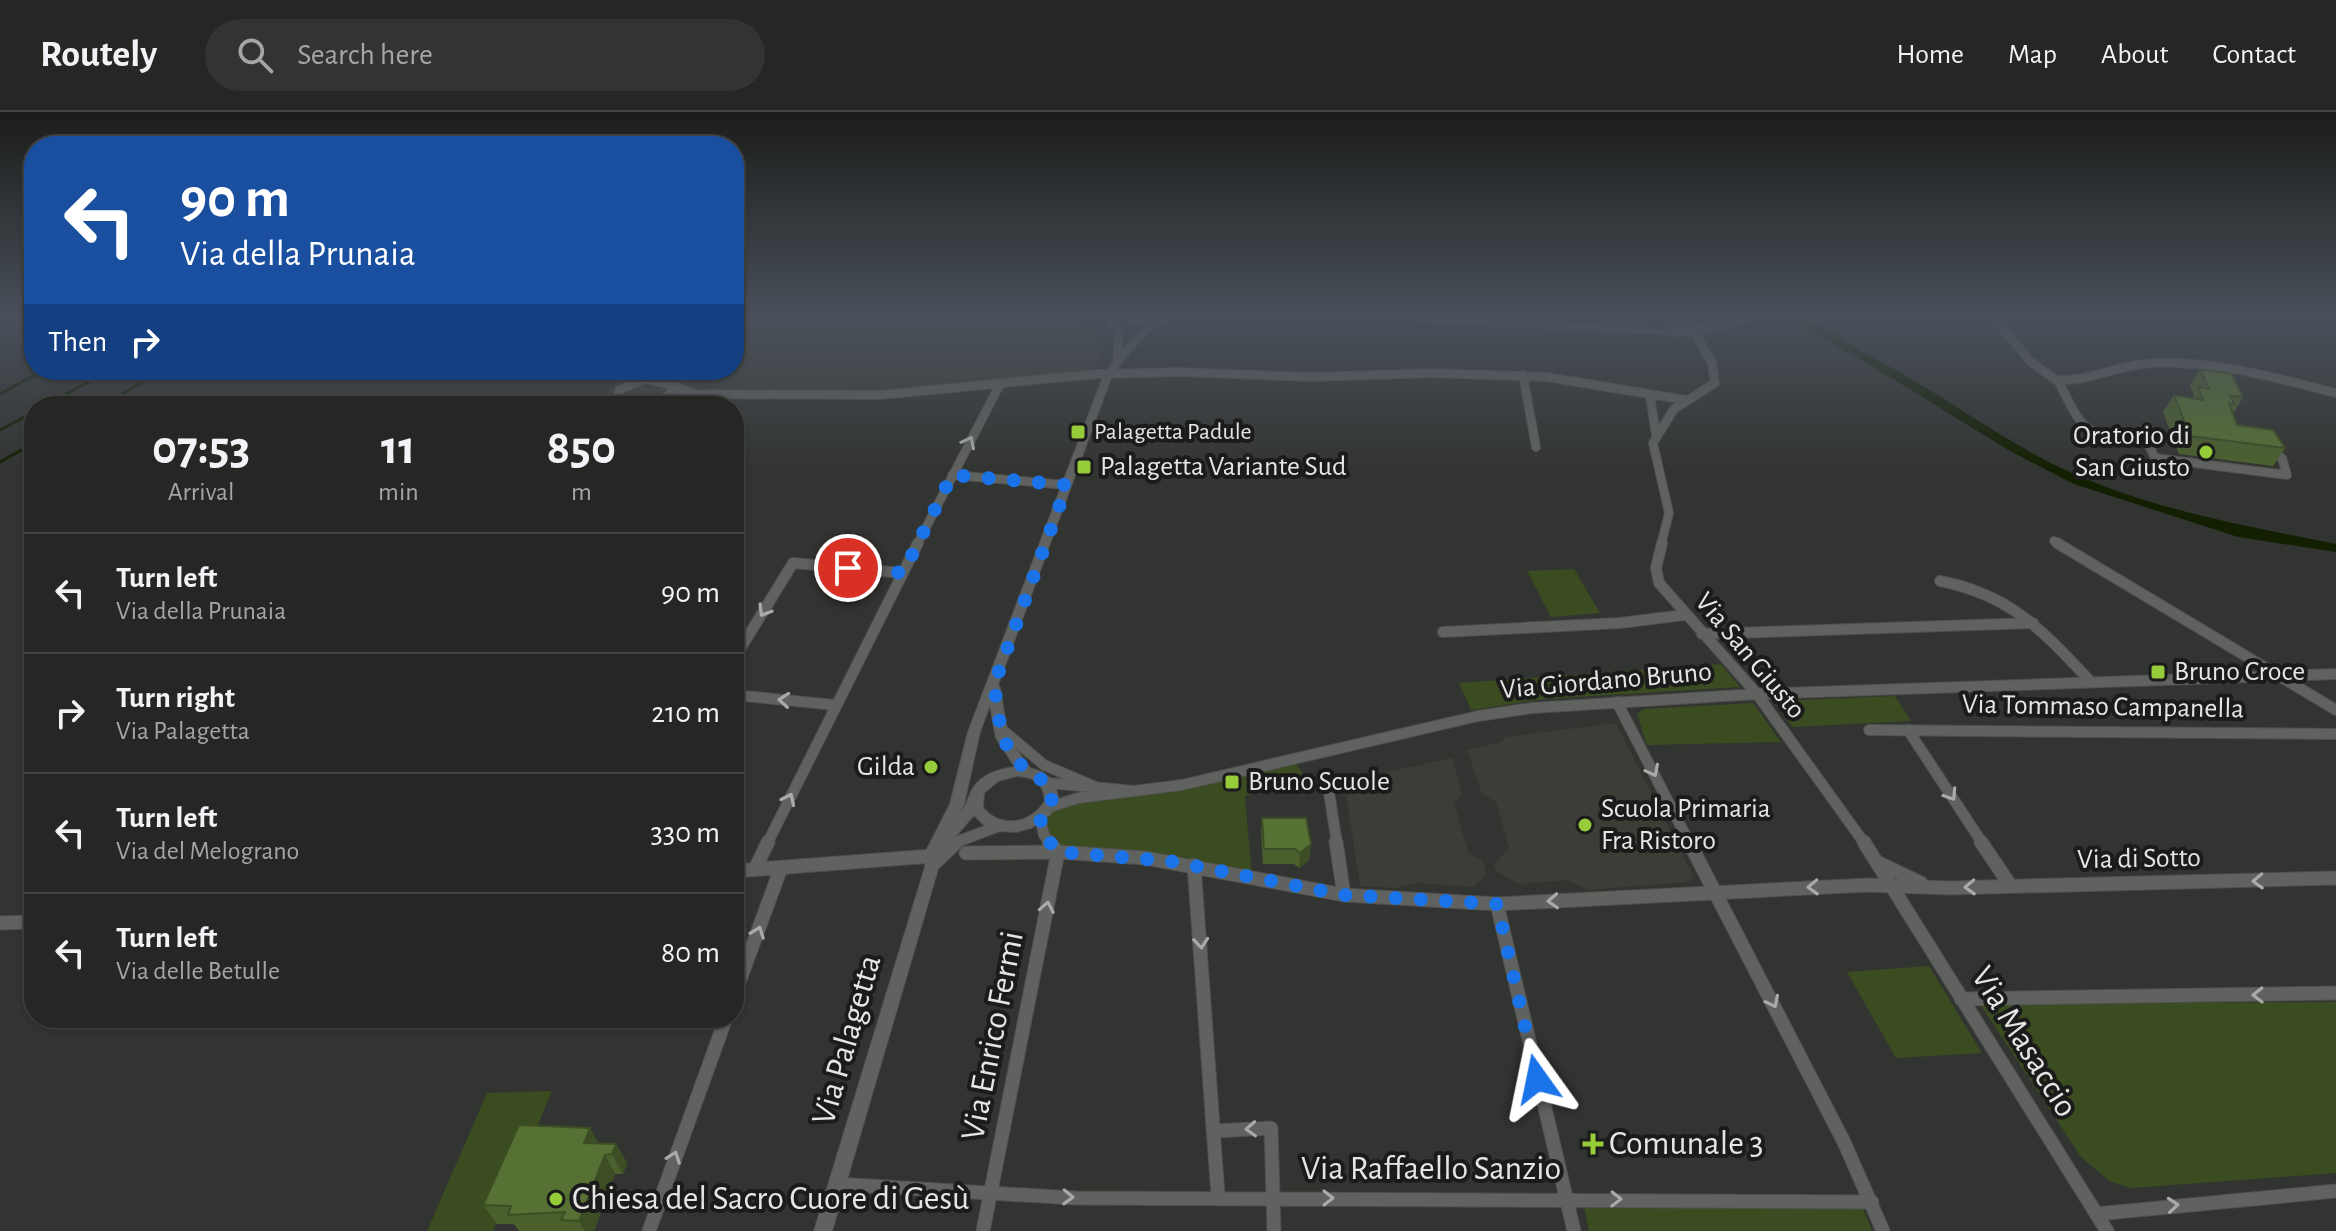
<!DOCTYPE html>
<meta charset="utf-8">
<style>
:root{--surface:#262725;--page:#323332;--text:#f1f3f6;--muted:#a4a5a7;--line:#424442}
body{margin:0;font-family:"Alegreya Sans",sans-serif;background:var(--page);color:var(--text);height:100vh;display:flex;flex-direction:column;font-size:30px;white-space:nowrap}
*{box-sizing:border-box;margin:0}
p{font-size:26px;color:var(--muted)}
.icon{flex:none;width:44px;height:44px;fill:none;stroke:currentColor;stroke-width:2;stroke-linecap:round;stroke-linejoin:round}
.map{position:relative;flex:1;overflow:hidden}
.drawer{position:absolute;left:24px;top:284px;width:720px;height:632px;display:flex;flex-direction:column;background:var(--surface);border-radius:32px;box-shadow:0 2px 6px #0004,0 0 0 2px var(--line)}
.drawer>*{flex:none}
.top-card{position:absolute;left:24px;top:24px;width:720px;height:244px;border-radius:32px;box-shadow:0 2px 6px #0004,0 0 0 2px var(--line);background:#1a4fa0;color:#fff;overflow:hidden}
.pin{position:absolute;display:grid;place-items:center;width:68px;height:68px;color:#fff;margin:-34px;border:4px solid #fff;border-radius:50%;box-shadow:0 2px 8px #0007}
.me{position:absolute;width:88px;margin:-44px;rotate:348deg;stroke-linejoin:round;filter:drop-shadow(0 0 6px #0008)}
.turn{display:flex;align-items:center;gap:28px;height:168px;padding:0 24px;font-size:36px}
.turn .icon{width:104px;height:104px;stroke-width:2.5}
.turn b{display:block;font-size:56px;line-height:68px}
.then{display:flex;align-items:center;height:76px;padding:0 24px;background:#0003;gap:16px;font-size:30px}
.eta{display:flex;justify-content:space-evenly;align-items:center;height:136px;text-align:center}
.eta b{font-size:48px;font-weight:700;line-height:56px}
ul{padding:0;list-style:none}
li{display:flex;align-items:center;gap:24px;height:120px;padding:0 24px;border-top:2px solid var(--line)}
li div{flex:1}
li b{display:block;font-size:30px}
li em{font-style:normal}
header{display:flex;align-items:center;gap:48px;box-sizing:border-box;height:112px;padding:0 40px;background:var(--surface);border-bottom:2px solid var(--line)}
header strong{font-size:38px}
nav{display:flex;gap:44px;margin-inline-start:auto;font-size:28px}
.search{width:560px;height:72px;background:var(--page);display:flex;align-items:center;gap:20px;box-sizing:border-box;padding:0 28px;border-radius:44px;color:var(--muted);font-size:30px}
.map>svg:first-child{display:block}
.built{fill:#3a3e36}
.green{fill:#3a4c20}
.water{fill:#131f01}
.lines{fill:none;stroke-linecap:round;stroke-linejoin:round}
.stream{stroke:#131f01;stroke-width:3}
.minor-far2-casing{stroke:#4f504e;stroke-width:10}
.minor-far1-casing{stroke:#4f504e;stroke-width:12}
.minor-casing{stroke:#4f504e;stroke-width:15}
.tertiary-casing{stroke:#4f504e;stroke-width:2}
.minor-far2{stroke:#60625f;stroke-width:8}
.minor-far1{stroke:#60625f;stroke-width:10}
.minor{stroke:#60625f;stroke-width:13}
.tertiary{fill:#60625f;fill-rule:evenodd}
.tertiary-bridge-casing{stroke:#4f504e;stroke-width:11;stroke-linecap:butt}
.tertiary-bridge{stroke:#60625f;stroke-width:9}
.wall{fill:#4b602d}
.shaded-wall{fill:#3d4e24}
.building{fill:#577034;stroke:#3d4e24;stroke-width:2}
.oneway{stroke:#a9aba8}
.route{stroke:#1a73e8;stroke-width:14;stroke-dasharray:0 25.2}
.poi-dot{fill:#96cc3a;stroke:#1a1b1a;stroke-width:3}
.labels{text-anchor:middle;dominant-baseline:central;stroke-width:8;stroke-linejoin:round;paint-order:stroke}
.far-poi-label{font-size:24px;fill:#e5e6e4;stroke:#1a1b1a;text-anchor:start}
.poi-label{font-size:28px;fill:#e5e6e4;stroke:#1a1b1a;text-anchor:start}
.street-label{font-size:28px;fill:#e5e6e4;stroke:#1a1b1a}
.near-street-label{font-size:34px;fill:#e5e6e4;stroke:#1a1b1a}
.near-poi-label{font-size:34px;fill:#e5e6e4;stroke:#1a1b1a;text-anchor:start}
</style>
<header>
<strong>Routely</strong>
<div class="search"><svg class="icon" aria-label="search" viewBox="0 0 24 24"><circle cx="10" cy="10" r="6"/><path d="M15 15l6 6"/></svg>Search here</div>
<nav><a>Home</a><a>Map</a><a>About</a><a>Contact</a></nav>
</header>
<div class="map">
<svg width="2336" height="1119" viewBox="0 0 2336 1119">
<rect width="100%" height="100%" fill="#323431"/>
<path class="built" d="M734,203H1069L1088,214L1103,237L1095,257L976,271L889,279L787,280L688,294H598L625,258H734Z
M1616,611L1694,766L1686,770L1588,778L1568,768L1518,772L1496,759L1494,753L1509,736L1496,690L1482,682L1467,638L1502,630L1505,625Z
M1452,646L1462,683L1454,691L1468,740L1483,749L1486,762L1474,775L1417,771L1397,776L1360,774L1344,669Z"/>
<path class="green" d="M1574,457L1600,501L1551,505L1527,459Z
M1721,552L1740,575L1545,587L1471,598L1459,571Z
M1895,584L1911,609L1792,615L1775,589Z
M1753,591L1781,630L1647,633L1637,602L1644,597Z
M1293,647L1308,670L1245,684L1252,767L1058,740L1041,715L1050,695Z
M1929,854L1982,941L1896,946L1847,860Z
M2336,890V1061L2131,1076L2111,1070L2081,1045L1980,892Z
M552,979L493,1119H427L487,981Z
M1583,1091L1862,1094L1872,1119H1589Z"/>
<path class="water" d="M1780,203C1815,203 1846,232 1877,248C1944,282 2004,331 2072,361C2157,399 2247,414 2336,432V440L2238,425L2074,372L2010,339L1862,248Z"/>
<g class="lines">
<path class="stream" d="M0,282L44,258
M44,294L111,258
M100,294L164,258
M0,318L34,300
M0,350L34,331"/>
<g class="minor-far2-casing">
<path id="minor-far2" d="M1663,203L1687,214
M1992,203L2030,249L2056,268C2089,270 2120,252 2153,251C2215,248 2277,266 2336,281
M1523,263L1536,335
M2058,268C2087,328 2084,319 2148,331L2155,346L2287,363L2282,346L2269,337
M694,282L879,283L1097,262L1180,260L1312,265L1432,261L1547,265L1686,288
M1650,283L1656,323
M669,286L694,282L673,273
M636,294L618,290L619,278L645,267L673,273L669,284L639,294
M952,363L1067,373
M2054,429L2061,433
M917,433L1000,272
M1661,433L1669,401L1653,331L1674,297L1715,271L1712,251L1697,225"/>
</g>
<g class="minor-far1-casing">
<path id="minor-far1" d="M1662,431L1656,456L1659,471L1757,582L1865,732
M2057,431L2336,598
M1940,469C2011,483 2042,518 2090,569
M1443,520L1620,511L1684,503
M1702,522L2033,511
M734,547L793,451L903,461
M734,583L835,593
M1617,590L1690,732
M999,615L1044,653L1098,676
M1869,618L2336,622
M1908,618L1983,732
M1048,671L1134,679
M1329,680L1337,732
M1050,695L1078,686L1182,673L1478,604L1532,596L1757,582L2336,562
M1040,706L1044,723L1051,732
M767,732L918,431"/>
</g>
<g class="minor-casing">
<path id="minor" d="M1049,730L1058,740
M1336,730L1344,783
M1689,730L1844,1030L1883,1119
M1864,730L2107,1119
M1981,730L2010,773
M966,741L1058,740L1145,746L1344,783L1497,792L1868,773L1950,776L2336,766
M1881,752L1921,771
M1194,753L1218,1084
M755,757L768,730
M734,759L932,744
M1497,792L1574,1119
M0,811L34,810
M734,884L781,756
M1961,887L2336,881
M1215,1019L1271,1016L1274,1119
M836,1072L1075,1086L1872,1090
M2096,1102L2336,1079
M649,1119L726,906
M983,1119L1058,740"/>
</g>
<g class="tertiary-casing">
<path id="tertiary" d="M1103,203C1114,202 1125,206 1137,206C1153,206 1168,202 1184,203C1179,205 1172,205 1166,208C1144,220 1128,243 1112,263L998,573L1000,576L1008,625L1030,656L1042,660L1051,667L1056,676L1059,690L1050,703L1031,716L1016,720L1000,719L963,733L938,757L832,1119H814L925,755V741L950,692L968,620L1104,262L1113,251L1115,223ZM1114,207L1134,211L1154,209L1132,227L1121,240L1123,223ZM990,593L996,626L1015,655C998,657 979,663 971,680C966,691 967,693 958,703L964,692L980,620ZM1017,664C1034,665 1044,671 1045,689C1030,712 1001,717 983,696L984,681L998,669ZM974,703L985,714L955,725Z
M1335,203H1379L1675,217L1679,220L1675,223L1339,205Z"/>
</g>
<use href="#minor-far2" class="minor-far2"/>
<use href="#minor-far1" class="minor-far1"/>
<use href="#minor" class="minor"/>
<use href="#tertiary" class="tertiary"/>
<g class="tertiary-bridge-casing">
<path id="tertiary-bridge" d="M1675,220L1719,214L1753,203"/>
</g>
<use href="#tertiary-bridge" class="tertiary-bridge"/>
</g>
<path class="wall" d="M2200,257L2243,285L2233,302L2237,313L2285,336L2273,354L2179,342L2163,300L2174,283L2192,286L2194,283L2190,274Z
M1262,706L1311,732L1309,748L1299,756L1294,752H1263L1261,721Z
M590,1016L598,1031L616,1032L627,1051L623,1062H615L594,1119H519L514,1112H497L483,1093Z"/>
<path class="shaded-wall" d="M1311,732L1309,748L1299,756L1300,741Z
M590,1016L601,1036L584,1031Z
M616,1032L627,1051L623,1062L612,1042Z
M605,1043L615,1062L594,1119H585L579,1109Z"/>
<path class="building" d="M2200,257L2232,262L2243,285L2231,284L2234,292L2229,291L2237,313L2273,318L2285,336L2190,324L2174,283L2203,288L2198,275L2209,277Z
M1262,706H1306L1311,732L1300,741L1295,737H1264Z
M519,1013L590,1016L584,1031L616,1032L612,1042L605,1043L579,1109L561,1108L565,1100L508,1103L511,1094L483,1093Z"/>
<defs><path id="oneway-chevron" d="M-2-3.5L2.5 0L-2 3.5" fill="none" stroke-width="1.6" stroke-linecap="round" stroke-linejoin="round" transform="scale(2)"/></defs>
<g class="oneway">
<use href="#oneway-chevron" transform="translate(969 330) rotate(-63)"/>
<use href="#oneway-chevron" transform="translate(764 499) rotate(121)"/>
<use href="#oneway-chevron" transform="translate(784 588) rotate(-175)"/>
<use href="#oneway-chevron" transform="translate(1653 659) rotate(63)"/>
<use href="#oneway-chevron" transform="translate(1951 683) rotate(57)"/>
<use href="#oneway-chevron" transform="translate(789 687) rotate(-64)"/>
<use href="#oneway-chevron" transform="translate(2258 769) rotate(178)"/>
<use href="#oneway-chevron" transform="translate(1813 775) rotate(178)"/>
<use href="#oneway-chevron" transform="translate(1970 775) rotate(178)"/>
<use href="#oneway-chevron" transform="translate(1553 789) rotate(177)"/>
<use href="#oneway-chevron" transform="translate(1047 795) rotate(-79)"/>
<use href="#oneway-chevron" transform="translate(758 820) rotate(-70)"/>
<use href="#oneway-chevron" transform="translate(1201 831) rotate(85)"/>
<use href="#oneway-chevron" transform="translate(2258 883) rotate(179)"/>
<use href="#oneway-chevron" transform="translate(1773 890) rotate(63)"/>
<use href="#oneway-chevron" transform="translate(1251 1017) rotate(177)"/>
<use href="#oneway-chevron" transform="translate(674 1045) rotate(-70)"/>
<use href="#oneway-chevron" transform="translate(1068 1085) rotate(2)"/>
<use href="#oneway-chevron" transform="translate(1328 1086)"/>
<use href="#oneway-chevron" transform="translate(1616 1087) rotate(1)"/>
<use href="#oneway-chevron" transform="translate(2173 1093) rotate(-5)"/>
</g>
<linearGradient id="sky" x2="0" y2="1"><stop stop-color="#1c1d1b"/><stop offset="0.57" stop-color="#49505a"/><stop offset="1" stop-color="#49505a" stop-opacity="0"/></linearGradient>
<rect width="2336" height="359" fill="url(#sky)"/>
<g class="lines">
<path class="route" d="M848,456L903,461L952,363L1067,373L994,573L1002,626L1026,660L1048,671L1052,690L1040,706L1044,723L1058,740L1169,749L1344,783L1497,792L1537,967"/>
</g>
<g class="poi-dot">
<rect x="1070" y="312" width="16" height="16" rx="4"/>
<circle cx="2206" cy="340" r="8"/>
<rect x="1076" y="347" width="16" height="16" rx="4"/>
<rect x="2150" y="552" width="16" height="16" rx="4"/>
<circle cx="931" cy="655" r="8"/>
<rect x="1224" y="662" width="16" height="16" rx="4"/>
<circle cx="1585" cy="713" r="8"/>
<path d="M1589 1020h8v8h8v8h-8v8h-8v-8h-8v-8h8z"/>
<circle cx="556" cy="1087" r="8"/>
</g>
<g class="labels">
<g class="far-poi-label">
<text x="1094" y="320">Palagetta Padule</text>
</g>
<g class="poi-label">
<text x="2190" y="324" text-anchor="end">Oratorio di<tspan x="2190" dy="32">San Giusto</tspan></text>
<text x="1100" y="355">Palagetta Variante Sud</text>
<text x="2174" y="560">Bruno Croce</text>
<text x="915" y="655" text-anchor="end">Gilda</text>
<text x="1248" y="670">Bruno Scuole</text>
<text x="1601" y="697">Scuola Primaria<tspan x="1601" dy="32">Fra Ristoro</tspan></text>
</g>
<g class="street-label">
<text transform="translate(1750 544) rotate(50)">Via San Giusto</text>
<text transform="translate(1606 569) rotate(-5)">Via Giordano Bruno</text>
<text transform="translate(2103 595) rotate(1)">Via Tommaso Campanella</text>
<text transform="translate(2139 747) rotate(-1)">Via di Sotto</text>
</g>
<g class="near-street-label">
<text transform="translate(993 924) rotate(-79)">Via Enrico Fermi</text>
<text transform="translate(847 928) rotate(-74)">Via Palagetta</text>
<text transform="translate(2024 930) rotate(58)">Via Masaccio</text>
<text x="1431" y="1057">Via Raffaello Sanzio</text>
</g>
<g class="near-poi-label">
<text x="1609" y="1032">Comunale 3</text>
<text x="572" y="1087">Chiesa del Sacro Cuore di Gesù</text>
</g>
</g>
</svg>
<div class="pin" style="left:848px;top:456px;background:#d93025"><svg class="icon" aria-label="arrive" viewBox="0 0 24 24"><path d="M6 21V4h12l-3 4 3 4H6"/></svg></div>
<svg class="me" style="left:1537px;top:967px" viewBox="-20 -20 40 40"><path d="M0-17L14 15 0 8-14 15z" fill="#1a73e8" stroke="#fff" stroke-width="4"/></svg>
<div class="top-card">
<div class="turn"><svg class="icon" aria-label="left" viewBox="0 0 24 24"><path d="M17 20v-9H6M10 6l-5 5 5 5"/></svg><div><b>90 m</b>Via della Prunaia</div></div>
<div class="then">Then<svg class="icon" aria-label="right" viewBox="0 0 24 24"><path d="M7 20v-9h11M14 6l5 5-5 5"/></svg></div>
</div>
<section class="drawer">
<div class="eta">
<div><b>07:53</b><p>Arrival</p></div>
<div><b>11</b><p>min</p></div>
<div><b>850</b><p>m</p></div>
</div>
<ul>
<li><svg class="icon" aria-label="left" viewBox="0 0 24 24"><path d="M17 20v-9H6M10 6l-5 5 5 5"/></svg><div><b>Turn left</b><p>Via della Prunaia</p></div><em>90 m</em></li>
<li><svg class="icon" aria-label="right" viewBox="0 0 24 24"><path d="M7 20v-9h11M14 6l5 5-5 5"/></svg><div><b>Turn right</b><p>Via Palagetta</p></div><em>210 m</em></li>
<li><svg class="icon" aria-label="left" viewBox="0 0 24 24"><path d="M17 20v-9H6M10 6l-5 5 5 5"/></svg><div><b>Turn left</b><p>Via del Melograno</p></div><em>330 m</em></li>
<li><svg class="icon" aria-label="left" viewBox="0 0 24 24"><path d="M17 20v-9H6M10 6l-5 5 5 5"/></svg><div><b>Turn left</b><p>Via delle Betulle</p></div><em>80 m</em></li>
</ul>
</section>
</div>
